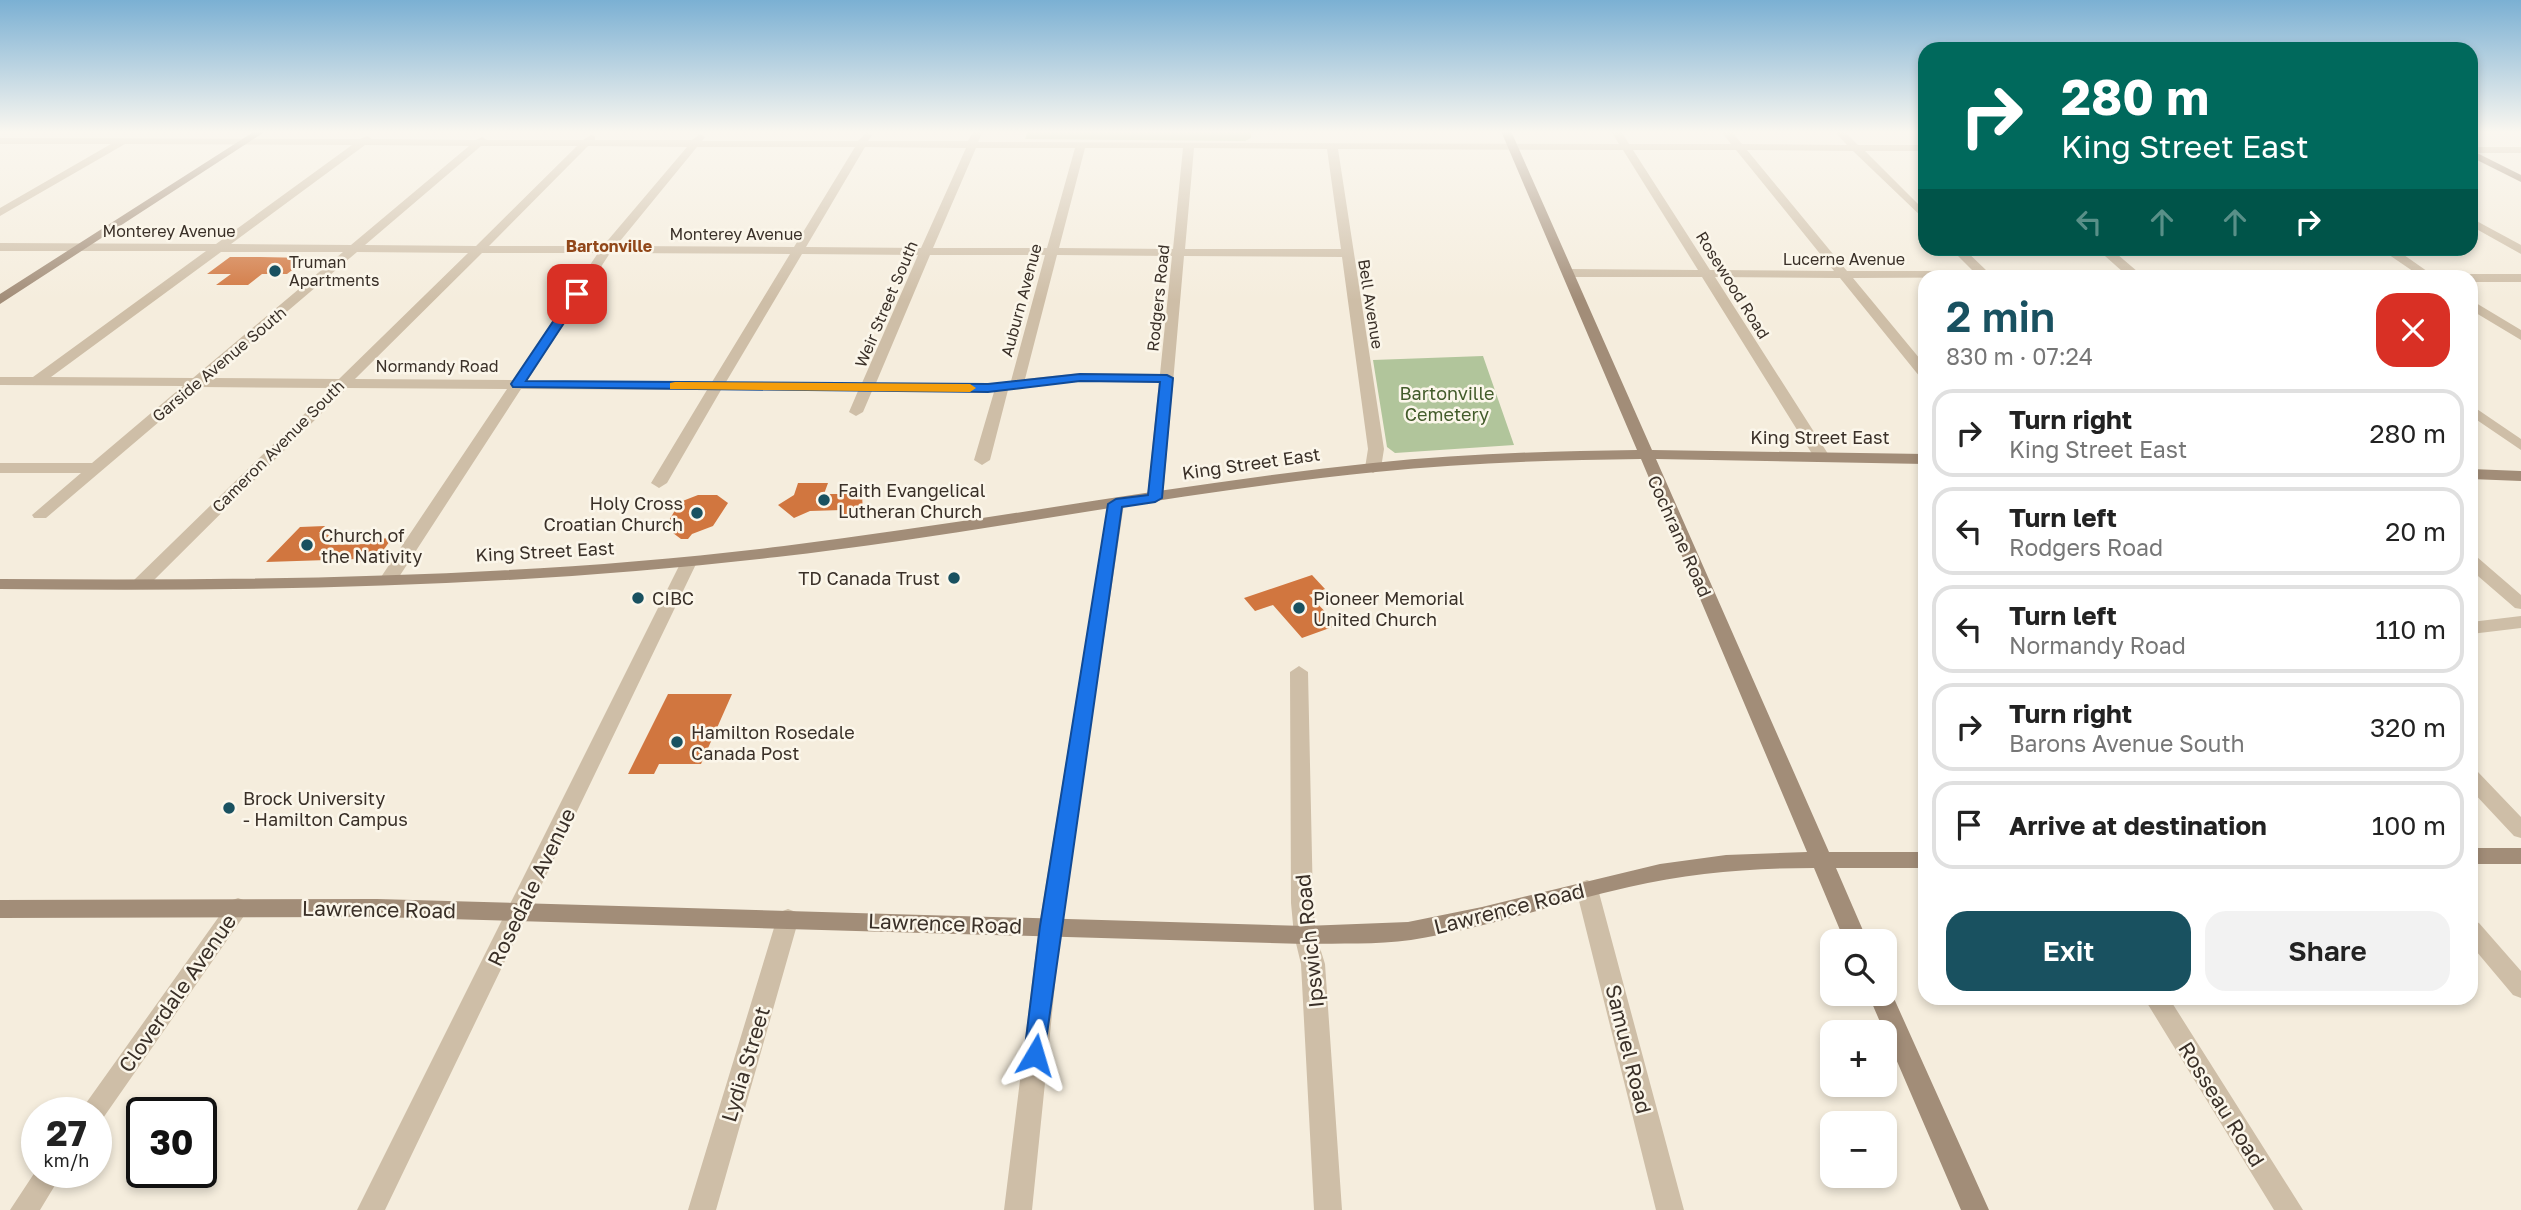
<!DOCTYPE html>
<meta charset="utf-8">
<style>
:root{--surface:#fff;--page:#f2f2f2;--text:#222;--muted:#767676;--line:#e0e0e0;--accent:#195160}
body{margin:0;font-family:"Golos Text",sans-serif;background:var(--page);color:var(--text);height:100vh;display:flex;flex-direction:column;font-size:26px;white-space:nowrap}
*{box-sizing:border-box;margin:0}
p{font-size:23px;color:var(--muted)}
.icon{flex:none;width:38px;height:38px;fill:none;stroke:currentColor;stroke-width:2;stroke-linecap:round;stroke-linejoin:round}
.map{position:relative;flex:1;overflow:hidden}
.sheet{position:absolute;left:1918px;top:270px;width:560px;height:735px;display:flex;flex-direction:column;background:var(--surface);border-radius:21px;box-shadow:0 4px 10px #0003}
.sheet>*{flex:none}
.top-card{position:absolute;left:1918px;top:42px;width:560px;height:214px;border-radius:21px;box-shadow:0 4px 10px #0003;background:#00695c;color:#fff;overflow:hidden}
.controls{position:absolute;left:1820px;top:929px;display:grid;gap:14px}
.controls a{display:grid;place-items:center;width:77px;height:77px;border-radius:14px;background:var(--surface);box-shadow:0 4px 10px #0003;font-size:35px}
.speed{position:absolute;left:21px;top:1097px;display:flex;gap:14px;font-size:35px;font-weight:700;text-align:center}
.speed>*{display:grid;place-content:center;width:91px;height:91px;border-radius:50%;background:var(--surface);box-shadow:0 4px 10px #0003;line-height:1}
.speed small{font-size:18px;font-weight:400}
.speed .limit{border:4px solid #111;border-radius:10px;background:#fff;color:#111}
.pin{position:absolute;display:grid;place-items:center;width:60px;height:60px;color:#fff;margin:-30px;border-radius:14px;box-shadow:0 4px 10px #0006}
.me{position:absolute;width:77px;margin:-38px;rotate:7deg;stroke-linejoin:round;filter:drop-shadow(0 0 5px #0008)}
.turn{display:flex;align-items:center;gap:24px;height:147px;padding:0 28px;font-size:32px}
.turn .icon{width:91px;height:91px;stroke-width:2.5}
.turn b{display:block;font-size:49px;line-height:60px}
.lanes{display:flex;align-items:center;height:66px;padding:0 28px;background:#0003;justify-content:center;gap:35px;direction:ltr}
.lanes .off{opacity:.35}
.round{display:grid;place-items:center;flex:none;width:74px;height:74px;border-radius:21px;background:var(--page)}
.head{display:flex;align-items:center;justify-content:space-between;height:119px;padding:0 28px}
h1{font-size:42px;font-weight:600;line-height:52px;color:var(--accent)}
.button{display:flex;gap:14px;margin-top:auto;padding:14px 28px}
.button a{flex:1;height:80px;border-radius:21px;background:var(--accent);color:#fff;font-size:28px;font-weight:600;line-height:80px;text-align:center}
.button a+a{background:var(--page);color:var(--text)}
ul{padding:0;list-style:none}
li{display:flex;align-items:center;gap:21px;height:88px;margin:0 14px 10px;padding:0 14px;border:4px solid var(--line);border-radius:21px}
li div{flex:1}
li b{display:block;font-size:26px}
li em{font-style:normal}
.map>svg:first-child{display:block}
.green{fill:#b1c59b}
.building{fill:#d1763f}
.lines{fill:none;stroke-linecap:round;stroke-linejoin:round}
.street{fill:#cebea7;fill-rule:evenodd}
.secondary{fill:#a28d78;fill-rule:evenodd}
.route{fill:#1a73e8;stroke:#114b97;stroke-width:2}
.slow{fill:#f59e0b}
.poi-dot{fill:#195160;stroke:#fbf6ea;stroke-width:2.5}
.labels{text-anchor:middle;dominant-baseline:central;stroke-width:5;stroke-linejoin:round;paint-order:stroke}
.far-street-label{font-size:16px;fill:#3a3028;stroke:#fbf6ea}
.far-neighbourhood-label{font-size:16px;font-weight:bold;fill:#914719;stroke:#fbf6ea}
.far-poi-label{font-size:16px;fill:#3a3028;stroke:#fbf6ea;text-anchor:start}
.park-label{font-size:18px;fill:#425b2a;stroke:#fbf6ea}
.street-label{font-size:18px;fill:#3a3028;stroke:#fbf6ea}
.poi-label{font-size:18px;fill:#3a3028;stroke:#fbf6ea;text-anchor:start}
.near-street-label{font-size:21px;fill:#3a3028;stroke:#fbf6ea}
</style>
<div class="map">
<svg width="2521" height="1210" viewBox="0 0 2521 1210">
<rect width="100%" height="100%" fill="#f5eddd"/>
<path class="green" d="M1028,131H1251V138L1245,141L1025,139Z
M1483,356L1514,445L1395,453L1387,447L1373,360Z"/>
<path class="building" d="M230,257H260L308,258L287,274H262L248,285H216L231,274H207Z
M798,483H828L824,494H862L863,513L842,517V510L810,511L794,518L778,505L794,495Z
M698,495H717L728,503L713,526L692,534L688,539H681L665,527L680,502Z
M325,526L319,533L329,535L324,541H332L329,545L368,544L376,539L392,538L375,562H355L358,559L266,562L300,527Z
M1312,575L1325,589L1309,595L1338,625L1302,638L1273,605L1255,611L1244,598Z
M668,694H732L701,764H659L654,774H628Z"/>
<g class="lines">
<path class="street" d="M973,131L982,133L978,142L1619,144L1611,131H1621L1629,144H1731L1721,131H1731L1742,144L1847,145L1834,131H1844L1858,145H1925V151H1865L1925,211V220L1853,151L1747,150L1847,271H1973L1950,248H1963L1987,271L2123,272L2096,248H2110L2138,272H2203L2209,276L1853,278L1925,365V378L1920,377L1840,278L1715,277L1830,457L1822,462L1814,457L1702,277H1570L1564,273L1570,269L1698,270L1623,150L1338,149L1384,449L1381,468L1373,473L1365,468L1368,449L1342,257L1184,256L1163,498L1155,503L1147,498L1159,382L1080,381L1008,390L990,460L982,465L974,460L994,392L872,391L863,412L856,416L849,412L858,391L721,390L667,483L659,488L651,483L707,390L521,389L397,580L388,585L379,580L507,389L347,388L145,589H133L130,585L133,581L331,388L200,387L46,518H34L32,515L81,473H0V463H92L183,386L0,385V377H33L206,251H0V243L216,244L352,145L125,144L0,216V208L111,144H0V138L360,139L367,136L372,139L476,140L482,137L487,140H583L591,135L595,136V140H692L700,134L705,137L702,141H858L867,132L872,135L868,141H968ZM365,145L469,146L351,245L231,244ZM481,146H577L476,246L365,245ZM588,146L687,147L603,246H489ZM697,147H855L794,247L616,246ZM865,147L966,148L921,248L806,247ZM976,148H1075L1047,248H933ZM1085,148H1183L1173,249L1059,248ZM1194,148L1327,149L1341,249H1185ZM1633,150H1736L1834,271L1710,270ZM221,252H343L193,378L51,377ZM357,252L468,253L339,379L209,378ZM482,253H598L513,380L355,379ZM610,253L790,254L712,382L527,381ZM802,254L918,255L862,383L726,382ZM930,255H1045L1011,381L988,384L876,383ZM1057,255L1172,256L1160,374L1080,373L1025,379Z
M2471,147H2521V153H2471Z
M2471,218L2521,245V254L2471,226Z
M2379,248H2394L2434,276H2420Z
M2471,274H2521V282H2471V276H2466Z
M2471,300L2521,330V340L2471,310Z
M2471,405L2521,439V450L2471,416Z
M1116,499L1124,504L1061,926L1032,1210H1004L1039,926L1108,504Z
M2471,556L2477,557L2521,595V609L2515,608L2471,570Z
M689,557L697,562L385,1210H357L681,562Z
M2521,616V628L2471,634V622Z
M1299,666L1308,672L1313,903L1316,935L1325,964L1342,1210H1314L1301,964L1294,935L1291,903L1290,672Z
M2471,770L2478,772L2521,817V838L2514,836L2471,790Z
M1587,880L1595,883L1598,889L1684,1210H1656L1576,889L1579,883Z
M238,898L246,901L249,907L246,913L101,1121L96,1123V1113H79L230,901Z
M788,909L796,912L799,918L716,1210H688L777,918L780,912Z
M2471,920L2479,923L2521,971V998L2513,995L2471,945Z
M2144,998H2169L2303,1210H2274Z
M37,1169V1172H63L40,1210H10Z"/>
<path class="secondary" d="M255,131H266L0,304V294Z
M1501,131H1511L1652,450L1925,454V464L1656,459L1829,852H1925V868H1836L1868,942H1845L1814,868C1752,868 1690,873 1629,887C1556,903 1485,929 1411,940C1376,945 1340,943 1305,944L377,917L0,918V900L377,899L1305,926L1408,922L1482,907L1660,864L1726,855L1807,852L1641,459C1552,460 1464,463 1376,472C1175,492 977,534 777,557C519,587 260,592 0,589V579C262,581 524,578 784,546C980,522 1175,484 1373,463C1461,454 1549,451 1637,450Z
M2471,150L2521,175V182L2471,157Z
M2471,469L2521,471V481L2471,479Z
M2471,848H2521V864H2471Z
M1885,986L1892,994L1989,1210H1961L1868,994H1885Z"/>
</g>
<linearGradient id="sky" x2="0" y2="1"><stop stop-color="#7bb0d3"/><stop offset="0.44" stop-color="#faf7f0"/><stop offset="1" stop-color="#faf7f0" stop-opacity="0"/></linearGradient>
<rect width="2521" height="300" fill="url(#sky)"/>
<path class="route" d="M577,291L583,294L526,381L988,384L1080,374L1167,375L1173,378L1162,498L1155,502L1122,507L1043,1062L1035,1065L1027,1062L1024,1055L1040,926L1108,504L1116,499L1148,495L1160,382L1080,381L988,392L513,387L511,384L573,292Z"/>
<path class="slow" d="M675,382L970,384L976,388L970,392L670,389V383Z"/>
<g class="poi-dot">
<circle cx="275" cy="271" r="7"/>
<circle cx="824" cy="500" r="7"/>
<circle cx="697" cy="513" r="7"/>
<circle cx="307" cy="545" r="7"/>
<circle cx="954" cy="578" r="7"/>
<circle cx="638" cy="598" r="7"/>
<circle cx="1299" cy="608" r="7"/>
<circle cx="677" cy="742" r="7"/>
<circle cx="229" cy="808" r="7"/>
</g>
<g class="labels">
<g class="far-street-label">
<text x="169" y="231">Monterey Avenue</text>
<text x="736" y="234">Monterey Avenue</text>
<text x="1844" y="259">Lucerne Avenue</text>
<text transform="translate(1733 285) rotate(58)">Rosewood Road</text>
<text transform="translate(1158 298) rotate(-84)">Rodgers Road</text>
<text transform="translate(1021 300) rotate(-75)">Auburn Avenue</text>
<text transform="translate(886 304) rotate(-67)">Weir Street South</text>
<text transform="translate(1371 304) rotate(81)">Bell Avenue</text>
<text transform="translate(219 364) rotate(-40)">Garside Avenue South</text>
<text x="437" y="366">Normandy Road</text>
<text transform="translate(278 446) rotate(-45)">Cameron Avenue South</text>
</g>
<g class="far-neighbourhood-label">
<text x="609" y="246">Bartonville</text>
</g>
<g class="far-poi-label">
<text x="289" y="262">Truman<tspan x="289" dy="18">Apartments</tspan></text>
</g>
<g class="park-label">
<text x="1447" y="393">Bartonville<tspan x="1447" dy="21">Cemetery</tspan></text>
</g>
<g class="street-label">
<text x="1820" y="437">King Street East</text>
<text transform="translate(1251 463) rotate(-8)">King Street East</text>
<text transform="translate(1680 536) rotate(66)">Cochrane Road</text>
<text transform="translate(545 551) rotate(-3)">King Street East</text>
</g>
<g class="poi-label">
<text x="838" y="490">Faith Evangelical<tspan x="838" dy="21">Lutheran Church</tspan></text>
<text x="683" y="503" text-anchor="end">Holy Cross<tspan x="683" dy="21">Croatian Church</tspan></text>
<text x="321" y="535">Church of<tspan x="321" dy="21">the Nativity</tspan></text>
<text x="940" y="578" text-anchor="end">TD Canada Trust</text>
<text x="652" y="598">CIBC</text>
<text x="1313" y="598">Pioneer Memorial<tspan x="1313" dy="21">United Church</tspan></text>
<text x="691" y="732">Hamilton Rosedale<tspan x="691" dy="21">Canada Post</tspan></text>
<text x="243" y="798">Brock University<tspan x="243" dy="21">- Hamilton Campus</tspan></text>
</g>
<g class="near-street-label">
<text transform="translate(531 887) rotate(-64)">Rosedale Avenue</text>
<text transform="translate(1509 908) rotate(-14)">Lawrence Road</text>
<text transform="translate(379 909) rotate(1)">Lawrence Road</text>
<text transform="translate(945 923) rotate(2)">Lawrence Road</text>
<text transform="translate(1309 941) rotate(-96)">Ipswich Road</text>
<text transform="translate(177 993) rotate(-55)">Cloverdale Avenue</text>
<text transform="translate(1629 1049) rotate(76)">Samuel Road</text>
<text transform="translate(745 1064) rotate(-73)">Lydia Street</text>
<text transform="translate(2222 1104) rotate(58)">Rosseau Road</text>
</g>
</g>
</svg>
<div class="controls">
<a><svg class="icon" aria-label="search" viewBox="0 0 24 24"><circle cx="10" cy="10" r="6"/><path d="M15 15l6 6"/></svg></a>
<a>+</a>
<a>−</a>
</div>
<div class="speed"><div>27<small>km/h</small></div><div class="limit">30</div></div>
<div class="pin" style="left:577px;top:294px;background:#d93025"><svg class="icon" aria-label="arrive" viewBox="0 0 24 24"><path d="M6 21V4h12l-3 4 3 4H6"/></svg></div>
<svg class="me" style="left:1035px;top:1055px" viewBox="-20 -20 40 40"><path d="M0-17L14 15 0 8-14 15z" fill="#1a73e8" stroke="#fff" stroke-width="4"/></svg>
<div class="top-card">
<div class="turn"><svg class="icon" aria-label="right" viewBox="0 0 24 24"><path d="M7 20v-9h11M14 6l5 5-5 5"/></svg><div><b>280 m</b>King Street East</div></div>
<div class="lanes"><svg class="icon off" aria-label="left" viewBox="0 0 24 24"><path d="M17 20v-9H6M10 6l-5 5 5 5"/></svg><svg class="icon off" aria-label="ahead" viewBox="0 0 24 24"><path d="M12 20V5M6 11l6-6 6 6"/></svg><svg class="icon off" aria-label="ahead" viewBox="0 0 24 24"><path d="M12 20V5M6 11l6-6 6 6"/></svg><svg class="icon" aria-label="right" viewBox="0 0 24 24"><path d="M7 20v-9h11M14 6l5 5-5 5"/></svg></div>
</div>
<section class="sheet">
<div class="head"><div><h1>2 min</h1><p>830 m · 07:24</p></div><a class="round" style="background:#d93025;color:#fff"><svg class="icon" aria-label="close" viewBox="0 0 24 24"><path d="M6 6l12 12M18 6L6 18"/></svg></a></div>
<ul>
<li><svg class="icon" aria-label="right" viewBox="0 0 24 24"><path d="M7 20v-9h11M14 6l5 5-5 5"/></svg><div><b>Turn right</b><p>King Street East</p></div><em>280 m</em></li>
<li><svg class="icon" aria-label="left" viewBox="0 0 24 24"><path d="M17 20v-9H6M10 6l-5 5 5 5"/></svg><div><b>Turn left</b><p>Rodgers Road</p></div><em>20 m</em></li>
<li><svg class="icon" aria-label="left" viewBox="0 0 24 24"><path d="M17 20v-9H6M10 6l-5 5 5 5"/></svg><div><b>Turn left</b><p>Normandy Road</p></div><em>110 m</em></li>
<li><svg class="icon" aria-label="right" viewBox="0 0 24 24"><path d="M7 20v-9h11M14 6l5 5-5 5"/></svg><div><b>Turn right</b><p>Barons Avenue South</p></div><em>320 m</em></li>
<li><svg class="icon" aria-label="arrive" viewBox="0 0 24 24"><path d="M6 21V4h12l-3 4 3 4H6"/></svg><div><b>Arrive at destination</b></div><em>100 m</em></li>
</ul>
<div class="button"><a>Exit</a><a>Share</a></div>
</section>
</div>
